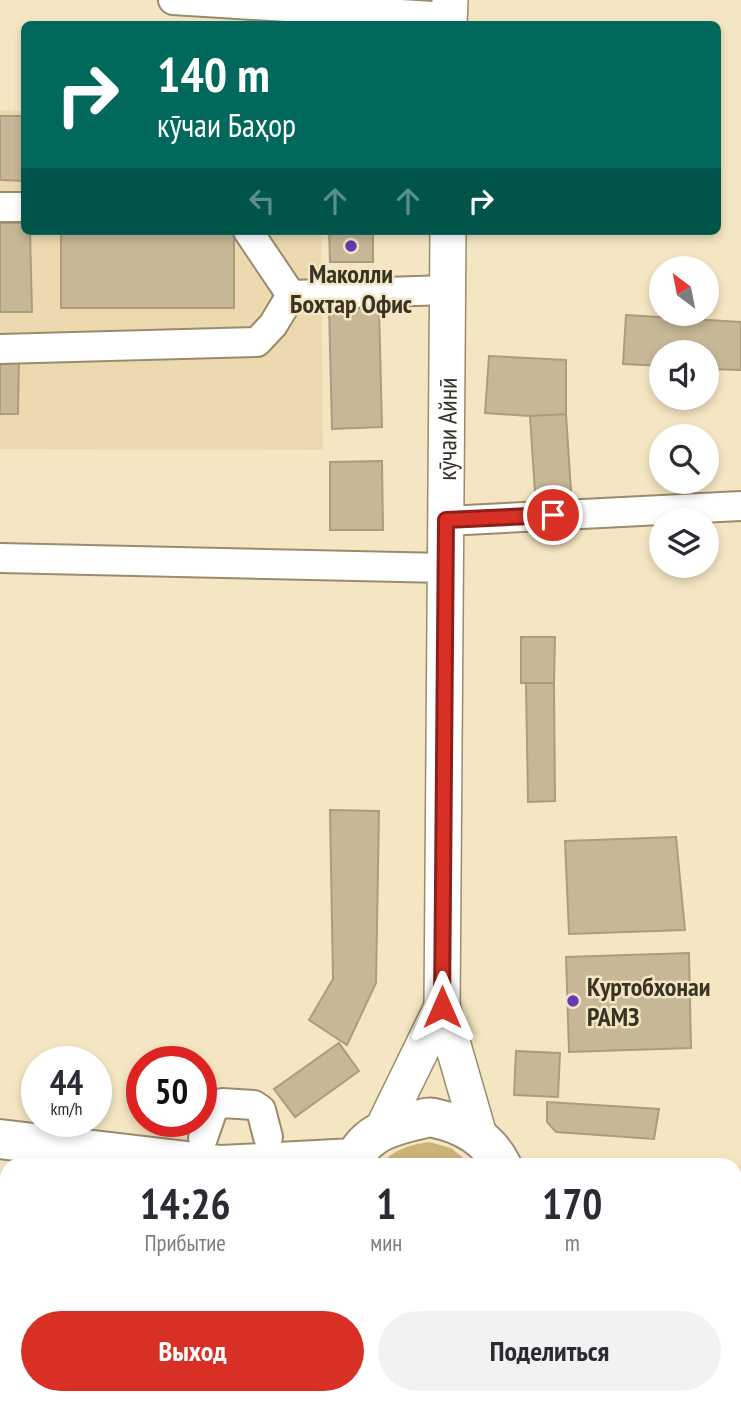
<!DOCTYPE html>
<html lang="ru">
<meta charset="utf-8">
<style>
:root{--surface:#fff;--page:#f2f2f3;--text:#2b2b33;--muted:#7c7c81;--accent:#d93025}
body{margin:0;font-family:"PT Sans Narrow",sans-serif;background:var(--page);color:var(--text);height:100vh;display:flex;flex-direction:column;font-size:26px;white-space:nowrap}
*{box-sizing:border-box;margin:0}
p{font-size:23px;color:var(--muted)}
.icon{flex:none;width:38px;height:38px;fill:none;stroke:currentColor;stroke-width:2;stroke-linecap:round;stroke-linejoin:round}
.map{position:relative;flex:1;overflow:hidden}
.side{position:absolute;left:0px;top:1158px;width:742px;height:247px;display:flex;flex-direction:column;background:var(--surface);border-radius:21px 21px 0 0;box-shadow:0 4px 10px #0003}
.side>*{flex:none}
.hud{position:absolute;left:21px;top:21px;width:700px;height:214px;border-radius:10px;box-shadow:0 4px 10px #0003;background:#00695c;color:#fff;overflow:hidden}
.needle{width:46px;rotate:328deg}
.tools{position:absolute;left:649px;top:256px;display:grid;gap:14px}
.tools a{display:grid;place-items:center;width:70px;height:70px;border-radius:50%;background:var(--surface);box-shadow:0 4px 10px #0003;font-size:35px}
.speed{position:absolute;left:21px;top:1046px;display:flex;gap:14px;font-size:35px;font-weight:700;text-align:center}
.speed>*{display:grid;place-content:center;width:91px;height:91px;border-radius:50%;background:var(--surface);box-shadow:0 4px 10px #0003;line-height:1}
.speed small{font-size:18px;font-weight:400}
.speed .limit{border:10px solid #d22;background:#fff;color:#111}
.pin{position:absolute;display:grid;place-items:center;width:60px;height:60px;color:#fff;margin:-30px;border:4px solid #fff;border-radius:50%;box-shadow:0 2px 7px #0007}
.me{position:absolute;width:77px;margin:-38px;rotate:0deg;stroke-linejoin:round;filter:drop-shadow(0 0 5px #0008)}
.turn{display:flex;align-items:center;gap:24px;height:147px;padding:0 21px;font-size:32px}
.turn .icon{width:91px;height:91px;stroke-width:2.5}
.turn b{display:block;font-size:49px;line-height:60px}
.lanes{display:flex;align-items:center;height:66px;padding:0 21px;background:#0003;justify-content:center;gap:35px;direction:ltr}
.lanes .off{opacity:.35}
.eta{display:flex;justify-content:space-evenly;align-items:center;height:119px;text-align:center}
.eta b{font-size:42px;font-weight:800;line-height:49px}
.button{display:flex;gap:14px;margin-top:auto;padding:14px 21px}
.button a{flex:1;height:80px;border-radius:42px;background:var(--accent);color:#fff;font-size:28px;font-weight:800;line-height:80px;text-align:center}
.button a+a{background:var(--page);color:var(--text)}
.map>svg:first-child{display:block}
.built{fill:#ecd9b0}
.green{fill:#cbb278}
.building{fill:#c6b796;stroke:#ab9d7c;stroke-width:2}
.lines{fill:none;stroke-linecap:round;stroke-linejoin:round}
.minor-casing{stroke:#9a8c6b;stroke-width:32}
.major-casing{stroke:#9a8c6b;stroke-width:38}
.highway-casing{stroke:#9a8c6b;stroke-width:42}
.minor{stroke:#fff;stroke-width:28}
.major{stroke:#fff;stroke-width:35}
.highway{stroke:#fff;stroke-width:38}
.route-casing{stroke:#8d1f18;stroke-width:18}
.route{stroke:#d93025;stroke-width:12}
.poi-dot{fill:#6939b1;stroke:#f5e6c3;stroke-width:2.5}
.labels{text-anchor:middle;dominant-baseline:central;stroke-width:5;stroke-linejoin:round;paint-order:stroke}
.poi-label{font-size:26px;font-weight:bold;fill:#393325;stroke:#f5e6c3}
.street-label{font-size:26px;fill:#393325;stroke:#f5e6c3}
</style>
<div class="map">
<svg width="741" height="1405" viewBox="0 0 741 1405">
<rect width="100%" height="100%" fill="#f5e6c3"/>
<path class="built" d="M0,110L24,111V231H321L323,450L0,449Z
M0,1189L7,1190V1398H332L337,1405H0Z"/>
<path class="green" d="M429,1142L451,1148L472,1165H381C393,1149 410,1145 429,1142Z"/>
<path class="building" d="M0,116H24V181L0,180Z
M0,223H24V231H30L32,312H0Z
M61,231H234V308H61Z
M329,231H373V262H330Z
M379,306L382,427L332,429L329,307Z
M626,315L741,322V370L707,369V352H662V366L623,364Z
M0,356H19L18,414H0Z
M489,356L566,360V414L530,416L485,413Z
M566,414L571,491L535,493L530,416Z
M382,461L383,530H330V462Z
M521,637H555L554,683H521Z
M526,683H554L555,801L528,802Z
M330,810L379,811L376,983L347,1045L309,1020L333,979Z
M676,837L685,930L569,934L565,841Z
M689,953L691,1048L569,1052L566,957Z
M339,1043L359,1071L295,1117L274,1089Z
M516,1051L560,1053L558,1097L514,1095Z
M547,1102L659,1109L654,1139L556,1132L547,1122Z
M0,1255H7V1300H0Z
M165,1398H273V1405H165Z"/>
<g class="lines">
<g class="minor-casing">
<path id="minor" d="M173,0L449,17
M0,207H24
M248,231L291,295
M291,295L447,290
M0,349L257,342L273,325L291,295
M446,521L741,506
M0,558L445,568
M203,1138L213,1109L222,1103L254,1105L261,1110L268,1137"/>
</g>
<g class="major-casing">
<g id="major">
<path d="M449,24L450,0"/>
<path id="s1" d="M442,1007L448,231"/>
<path d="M383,1128L442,1007L479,1135"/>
<path d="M735,1248L741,1249"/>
</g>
</g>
<g class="highway-casing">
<path id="highway" d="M0,1139L221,1165L354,1158
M351,1166C363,1135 385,1128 413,1121C420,1120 428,1116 434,1118C463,1124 489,1139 502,1166
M441,1405L442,1398"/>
</g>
<use href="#minor" class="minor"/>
<use href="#major" class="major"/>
<use href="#highway" class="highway"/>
</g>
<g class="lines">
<g class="route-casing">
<path id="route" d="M442,1007L446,520L553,515"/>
</g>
<use href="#route" class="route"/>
</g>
<g class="poi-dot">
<circle cx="351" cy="246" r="7"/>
<circle cx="573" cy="1001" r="7"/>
</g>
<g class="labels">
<g class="poi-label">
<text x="351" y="273">Маколли<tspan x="351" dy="30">Бохтар Офис</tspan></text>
<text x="587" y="986" text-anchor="start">Куртобхонаи<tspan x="587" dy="30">РАМЗ</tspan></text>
</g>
<g class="street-label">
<text stroke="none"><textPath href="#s1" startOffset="578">кӯчаи Айнӣ</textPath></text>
</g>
</g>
</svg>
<div class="tools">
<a><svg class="needle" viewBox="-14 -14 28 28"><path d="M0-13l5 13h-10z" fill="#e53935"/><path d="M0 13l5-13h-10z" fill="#7c7c81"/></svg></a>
<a><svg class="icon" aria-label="sound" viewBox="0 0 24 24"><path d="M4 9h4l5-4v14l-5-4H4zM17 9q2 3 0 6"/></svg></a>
<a><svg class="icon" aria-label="search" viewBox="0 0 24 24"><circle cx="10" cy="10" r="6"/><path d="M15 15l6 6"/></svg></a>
<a><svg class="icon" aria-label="layers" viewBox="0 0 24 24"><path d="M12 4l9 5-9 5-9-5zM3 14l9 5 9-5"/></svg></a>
</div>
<div class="speed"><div>44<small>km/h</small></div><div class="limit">50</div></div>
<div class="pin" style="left:553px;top:515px;background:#d93025"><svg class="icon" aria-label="arrive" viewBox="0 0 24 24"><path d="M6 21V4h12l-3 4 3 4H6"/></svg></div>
<svg class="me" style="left:442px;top:1007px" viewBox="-20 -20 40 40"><path d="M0-17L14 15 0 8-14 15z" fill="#d93025" stroke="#fff" stroke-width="4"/></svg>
<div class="hud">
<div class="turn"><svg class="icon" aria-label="right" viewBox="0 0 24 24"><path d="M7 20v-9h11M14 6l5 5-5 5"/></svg><div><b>140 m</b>кӯчаи Баҳор</div></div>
<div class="lanes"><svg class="icon off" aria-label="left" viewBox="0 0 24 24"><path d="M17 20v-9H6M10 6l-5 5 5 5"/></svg><svg class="icon off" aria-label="ahead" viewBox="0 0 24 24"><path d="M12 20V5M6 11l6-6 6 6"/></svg><svg class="icon off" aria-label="ahead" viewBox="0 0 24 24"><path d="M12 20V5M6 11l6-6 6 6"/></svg><svg class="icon" aria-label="right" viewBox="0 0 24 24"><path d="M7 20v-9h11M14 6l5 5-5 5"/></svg></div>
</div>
<section class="side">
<div class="eta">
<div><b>14:26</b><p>Прибытие</p></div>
<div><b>1</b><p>мин</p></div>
<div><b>170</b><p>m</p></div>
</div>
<div class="button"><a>Выход</a><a>Поделиться</a></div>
</section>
</div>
